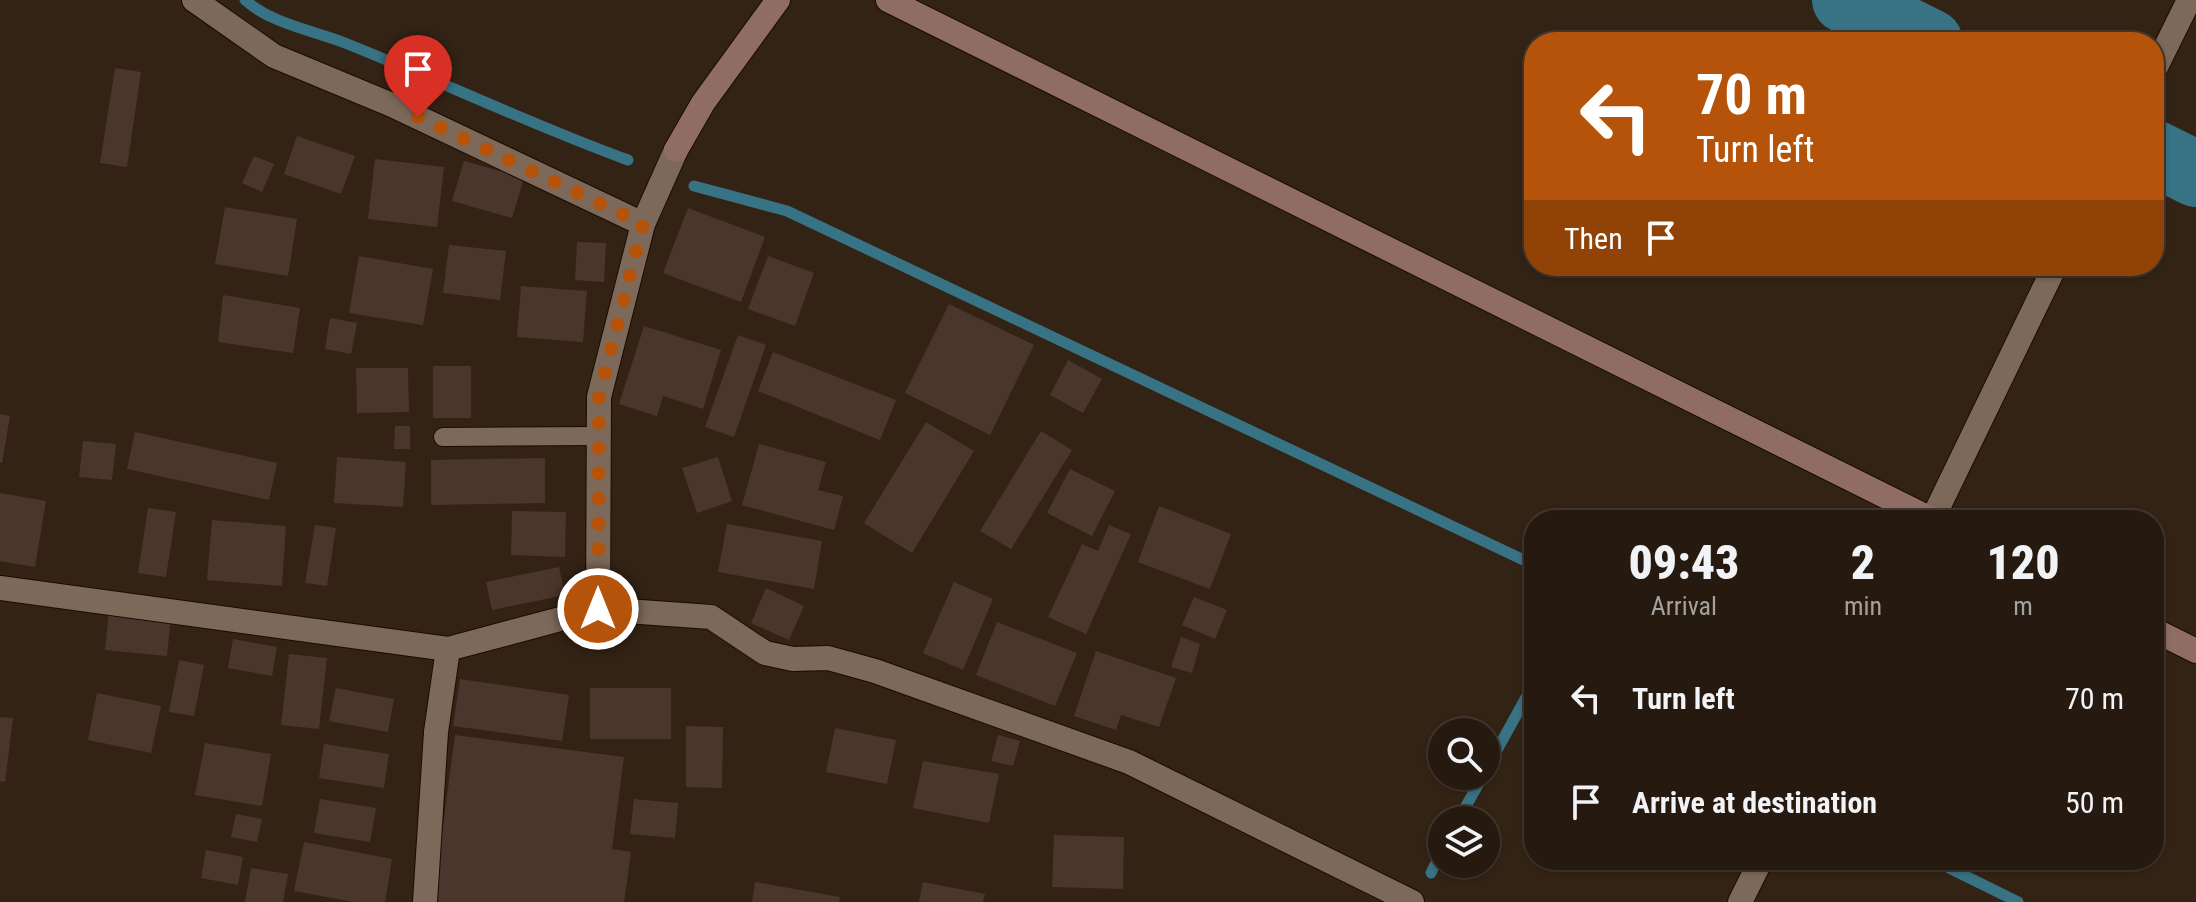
<!DOCTYPE html>
<style>
:root{--surface:#261a10;--page:#2e2319;--text:#f1f3f6;--muted:#a4a19f;--line:#423830}
body{margin:0;font-family:"Roboto Condensed",sans-serif;background:var(--page);color:var(--text);height:100vh;display:flex;flex-direction:column;font-size:30px;white-space:nowrap}
*{box-sizing:border-box;margin:0}
p{font-size:26px;color:var(--muted)}
.icon{flex:none;width:44px;height:44px;fill:none;stroke:currentColor;stroke-width:2;stroke-linecap:round;stroke-linejoin:round}
.map{position:relative;flex:1;overflow:hidden}
.drawer{position:absolute;left:1524px;top:510px;width:640px;height:360px;display:flex;flex-direction:column;background:var(--surface);border-radius:32px;box-shadow:0 2px 6px #0004,0 0 0 2px var(--line)}
.drawer>*{flex:none}
.hud{position:absolute;left:1524px;top:32px;width:640px;height:244px;border-radius:32px;box-shadow:0 2px 6px #0004,0 0 0 2px var(--line);background:#b45309;color:#fff;overflow:hidden}
.controls{position:absolute;left:1428px;top:718px;display:grid;gap:16px}
.controls a{display:grid;place-items:center;width:72px;height:72px;border-radius:50%;background:var(--surface);box-shadow:0 2px 6px #0004,0 0 0 2px var(--line);font-size:40px}
.pin{position:absolute;display:grid;place-items:center;width:68px;height:68px;color:#fff;margin:-82px -34px;border-radius:50% 50% 50% 0;rotate:-45deg;box-shadow:0 0 8px #0007}
.pin .icon{rotate:45deg}
.me{position:absolute;width:88px;margin:-44px;rotate:0deg;stroke-linejoin:round;filter:drop-shadow(0 0 6px #0008)}
.turn{display:flex;align-items:center;gap:28px;height:168px;padding:0 40px;font-size:36px}
.turn .icon{width:104px;height:104px;stroke-width:2.5}
.turn b{display:block;font-size:56px;line-height:68px}
.then{display:flex;align-items:center;height:76px;padding:0 40px;background:#0003;gap:16px;font-size:30px}
.eta{display:flex;justify-content:space-evenly;align-items:center;height:136px;text-align:center}
.eta b{font-size:48px;font-weight:800;line-height:56px}
ul{padding:0;list-style:none}
li{display:flex;align-items:center;gap:24px;height:104px;padding:0 40px}
li div{flex:1}
li b{display:block;font-size:30px}
li em{font-style:normal}
.map>svg:first-child{display:block}
.lines{fill:none;stroke-linecap:round;stroke-linejoin:round}
.stream{stroke:#377285;stroke-width:11}
.river{stroke:#377285;stroke-width:66}
.building{fill:#4b362d}
.lane-casing{stroke:#1a0c01;stroke-width:20}
.street-casing{stroke:#1a0c01;stroke-width:26}
.secondary-casing{stroke:#1a0c01;stroke-width:26}
.lane{stroke:#7d6959;stroke-width:18}
.street{stroke:#7d6959;stroke-width:24}
.secondary{stroke:#906d64;stroke-width:24}
.route{stroke:#b45309;stroke-width:14;stroke-dasharray:0 25.2}
</style>
<div class="map">
<svg width="2196" height="902" viewBox="0 0 2196 902">
<rect width="100%" height="100%" fill="#332315"/>
<g class="lines">
<path class="stream" d="M245,0C272,24 312,30 345,43C440,81 532,125 628,160
M694,186L787,211L1534,565
M1486,770L1534,683
M1458,820L1483,776
M1933,860L2018,902
M1431,873L1442,850"/>
<path class="river" d="M1845,0L1930,42
M2154,153L2196,174"/>
</g>
<path class="building" d="M115,68L141,72L127,167L100,163Z
M297,136L355,156L341,194L284,174Z
M254,156L274,164L262,192L242,183Z
M375,159L444,167L437,227L368,219Z
M464,161L524,178L512,218L452,201Z
M225,207L297,219L288,276L215,264Z
M688,208L765,237L741,302L663,273Z
M577,242L606,243L604,282L575,280Z
M449,245L506,251L500,300L443,293Z
M359,256L433,269L423,325L349,313Z
M768,256L814,273L795,326L748,309Z
M521,286L587,291L583,342L517,337Z
M223,295L300,308L293,353L218,342Z
M949,304L1034,345L990,435L905,393Z
M330,318L357,323L351,354L325,349Z
M644,326L721,350L703,409L663,396L657,416L619,404Z
M738,335L766,345L734,437L705,427Z
M773,352L896,400L880,440L758,391Z
M1068,360L1102,379L1083,413L1050,395Z
M433,366H471V418H433Z
M356,368H408L409,412L357,413Z
M0,414L10,416L2,463H0Z
M926,422L974,451L912,553L864,523Z
M395,426H410V449H394Z
M1041,431L1072,450L1011,549L980,531Z
M135,432L277,463L269,500L127,469Z
M83,441L116,444L112,480L79,477Z
M759,444L826,462L818,490L843,496L834,530L742,505Z
M337,457L406,462L403,507L334,503Z
M718,457L732,501L697,513L682,468Z
M545,458V503L431,505V460Z
M1070,469L1115,491L1092,536L1047,513Z
M0,493L46,501L35,567L0,561Z
M1159,506L1231,534L1210,589L1138,562Z
M148,508L176,512L166,577L138,573Z
M512,511L566,512L565,557L511,555Z
M212,520L286,526L282,586L207,580Z
M727,524L822,541L814,589L718,572Z
M315,525L336,528L327,586L305,583Z
M1109,525L1131,534L1086,634L1048,617L1082,544L1098,551Z
M559,567L565,595L492,610L486,582Z
M954,582L993,599L963,670L923,653Z
M766,588L804,606L789,640L751,623Z
M1194,597L1227,610L1215,639L1182,625Z
M109,611L171,617L167,656L105,650Z
M997,622L1077,653L1055,706L976,675Z
M1181,637L1200,644L1192,673L1171,667Z
M233,639L277,647L272,676L228,668Z
M1096,651L1176,678L1159,727L1121,715L1116,730L1074,716Z
M289,654L327,658L319,729L281,725Z
M179,660L204,665L194,716L169,712Z
M460,679L569,695L562,741L453,726Z
M336,688L394,699L388,732L329,721Z
M590,688H671V739H590Z
M97,693L161,706L151,753L88,740Z
M0,717L13,718L5,782L0,781Z
M686,726L723,727L722,788L686,787Z
M835,728L896,740L887,784L826,772Z
M455,735L624,757L612,849L631,852L624,902H433Z
M998,735L1020,741L1013,766L991,761Z
M205,743L271,754L262,806L195,795Z
M324,744L389,754L384,788L319,778Z
M923,761L999,774L989,823L913,808Z
M320,799L376,808L370,842L314,833Z
M634,799L678,803L675,838L630,834Z
M236,814L262,819L257,842L231,837Z
M1054,835L1124,837L1123,889L1052,887Z
M304,842L392,859L385,902H354L294,891Z
M206,850L243,857L238,885L201,878Z
M251,868L288,874L283,902H245Z
M755,882L840,897L839,902H752Z
M923,882L985,894L983,902H919Z"/>
<g class="lines">
<g class="lane-casing">
<path id="lane" d="M443,437L599,436"/>
</g>
<g class="street-casing">
<path id="street" d="M194,0L274,56L392,105L643,224
M2154,71L2189,0
M1932,520L2055,266
M0,588L448,649L598,609L711,617L765,653L793,659L828,658L875,671L1129,762L1412,902
M598,609L599,397L643,224L676,150
M425,902L436,732L448,649
M1740,902L1761,860"/>
</g>
<g class="secondary-casing">
<path id="secondary" d="M888,0L1933,520
M676,150L703,103L778,0
M2154,630L2196,651"/>
</g>
<use href="#lane" class="lane"/>
<use href="#street" class="street"/>
<use href="#secondary" class="secondary"/>
</g>
<g class="lines">
<path class="route" d="M418,117L643,224L599,397L598,609"/>
</g>
</svg>
<div class="controls">
<a><svg class="icon" aria-label="search" viewBox="0 0 24 24"><circle cx="10" cy="10" r="6"/><path d="M15 15l6 6"/></svg></a>
<a><svg class="icon" aria-label="layers" viewBox="0 0 24 24"><path d="M12 4l9 5-9 5-9-5zM3 14l9 5 9-5"/></svg></a>
</div>
<div class="pin" style="left:418px;top:117px;background:#d93025"><svg class="icon" aria-label="arrive" viewBox="0 0 24 24"><path d="M6 21V4h12l-3 4 3 4H6"/></svg></div>
<svg class="me" style="left:598px;top:609px" viewBox="-20 -20 40 40"><circle r="17" fill="#b45309" stroke="#fff" stroke-width="3"/><path d="M0-11L8 9 0 5-8 9z" fill="#fff"/></svg>
<div class="hud">
<div class="turn"><svg class="icon" aria-label="left" viewBox="0 0 24 24"><path d="M17 20v-9H6M10 6l-5 5 5 5"/></svg><div><b>70 m</b>Turn left</div></div>
<div class="then">Then<svg class="icon" aria-label="arrive" viewBox="0 0 24 24"><path d="M6 21V4h12l-3 4 3 4H6"/></svg></div>
</div>
<section class="drawer">
<div class="eta">
<div><b>09:43</b><p>Arrival</p></div>
<div><b>2</b><p>min</p></div>
<div><b>120</b><p>m</p></div>
</div>
<ul>
<li><svg class="icon" aria-label="left" viewBox="0 0 24 24"><path d="M17 20v-9H6M10 6l-5 5 5 5"/></svg><div><b>Turn left</b></div><em>70 m</em></li>
<li><svg class="icon" aria-label="arrive" viewBox="0 0 24 24"><path d="M6 21V4h12l-3 4 3 4H6"/></svg><div><b>Arrive at destination</b></div><em>50 m</em></li>
</ul>
</section>
</div>
